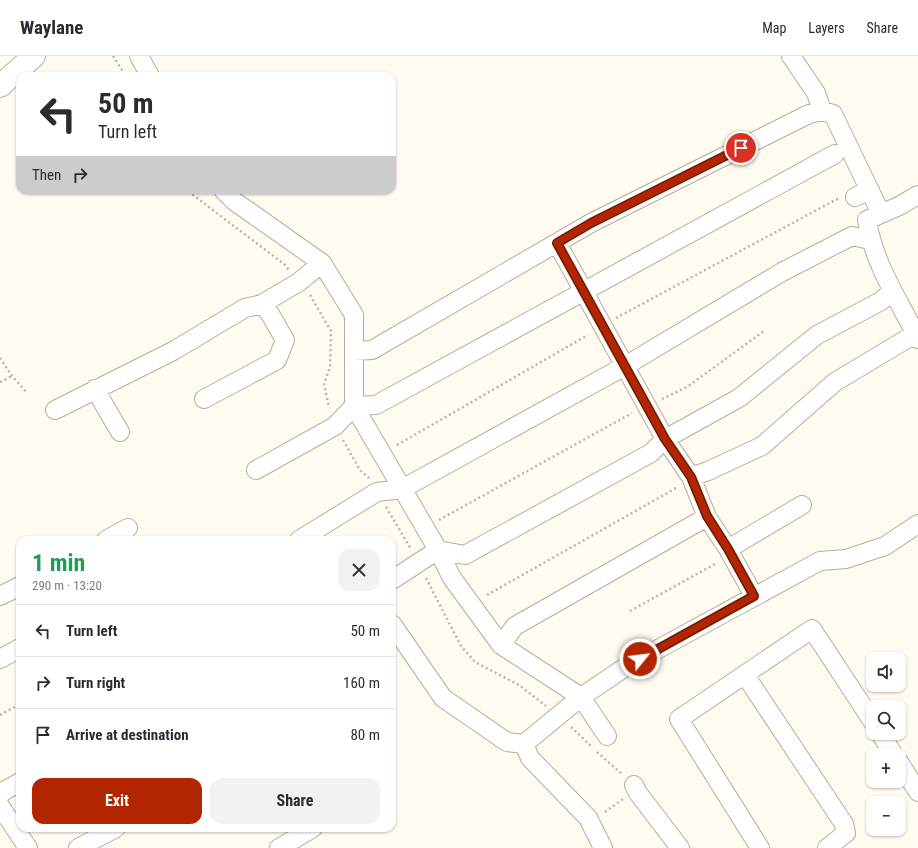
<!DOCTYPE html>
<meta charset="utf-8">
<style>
:root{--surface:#fff;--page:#f2f2f3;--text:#2b2b33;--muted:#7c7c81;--line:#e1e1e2;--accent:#b12600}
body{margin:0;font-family:"Roboto Condensed",sans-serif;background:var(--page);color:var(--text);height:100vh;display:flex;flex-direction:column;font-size:15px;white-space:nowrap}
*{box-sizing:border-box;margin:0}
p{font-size:13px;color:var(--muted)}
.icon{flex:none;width:22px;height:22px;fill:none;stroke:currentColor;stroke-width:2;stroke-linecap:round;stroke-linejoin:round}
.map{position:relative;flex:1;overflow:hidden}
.details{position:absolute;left:16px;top:480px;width:380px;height:296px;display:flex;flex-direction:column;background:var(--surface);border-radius:12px;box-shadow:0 1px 3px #0004}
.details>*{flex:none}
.hud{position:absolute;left:16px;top:16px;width:380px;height:122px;border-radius:12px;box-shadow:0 1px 3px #0004;background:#fff;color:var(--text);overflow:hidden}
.fabs{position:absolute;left:866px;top:596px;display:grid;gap:8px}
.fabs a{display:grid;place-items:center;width:40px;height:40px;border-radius:8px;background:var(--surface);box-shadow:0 1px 3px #0004;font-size:20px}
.pin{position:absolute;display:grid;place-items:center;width:34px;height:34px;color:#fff;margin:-17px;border:2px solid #fff;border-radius:50%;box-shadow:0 1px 4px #0007}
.me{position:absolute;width:44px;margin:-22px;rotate:61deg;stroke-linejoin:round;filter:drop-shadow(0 0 3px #0008)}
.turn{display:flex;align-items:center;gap:14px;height:84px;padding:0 16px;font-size:18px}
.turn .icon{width:52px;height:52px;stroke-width:2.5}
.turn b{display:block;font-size:28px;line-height:34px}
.then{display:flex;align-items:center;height:38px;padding:0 16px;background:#0003;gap:8px;font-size:15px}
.round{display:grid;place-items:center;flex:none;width:42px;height:42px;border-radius:12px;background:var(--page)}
.summary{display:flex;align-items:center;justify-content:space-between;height:68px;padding:0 16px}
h1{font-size:24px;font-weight:700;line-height:30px;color:#1e9e55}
.primary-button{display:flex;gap:8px;margin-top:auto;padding:8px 16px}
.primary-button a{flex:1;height:46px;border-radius:12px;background:var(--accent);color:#fff;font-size:16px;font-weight:700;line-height:46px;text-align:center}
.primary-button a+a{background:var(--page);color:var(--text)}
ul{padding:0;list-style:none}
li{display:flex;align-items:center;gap:12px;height:52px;padding:0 16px;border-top:1px solid var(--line)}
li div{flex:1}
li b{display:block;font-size:15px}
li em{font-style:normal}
header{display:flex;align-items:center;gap:24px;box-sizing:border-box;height:56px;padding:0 20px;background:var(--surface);border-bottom:1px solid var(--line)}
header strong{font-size:19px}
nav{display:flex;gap:22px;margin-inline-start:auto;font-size:14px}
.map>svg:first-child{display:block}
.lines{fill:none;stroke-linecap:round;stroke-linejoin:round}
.minor-casing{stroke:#b6ae96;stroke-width:20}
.secondary-casing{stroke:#b6ae96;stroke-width:24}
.path{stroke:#b9b5ab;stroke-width:2.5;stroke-dasharray:2 3;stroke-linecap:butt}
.minor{stroke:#fff;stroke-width:18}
.secondary{stroke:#fff;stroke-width:22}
.route-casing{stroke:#731900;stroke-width:10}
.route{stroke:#b12600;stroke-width:7}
</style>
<header>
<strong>Waylane</strong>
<nav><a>Map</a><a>Layers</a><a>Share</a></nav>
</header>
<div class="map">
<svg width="918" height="792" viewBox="0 0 918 792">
<rect width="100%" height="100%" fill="#fffbf1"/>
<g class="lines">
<g class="minor-casing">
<path id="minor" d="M139,0L150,20
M791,0L816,37L822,55L833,58L881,158
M223,134L234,145L322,207L354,259V350L438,494L452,522L501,589L581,641L627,610L820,505L846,503L885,490L918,468
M918,139L899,150L867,164C874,209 899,244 918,283
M855,141L870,134
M557,187L665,383L691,421L707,461
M354,295L372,294L591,167L809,58L822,55
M95,333L120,376
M204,343L277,304L285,284L270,258L262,248
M55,354L173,295L245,252L262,248L299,226L322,207
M256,414L335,370L354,350L376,349L835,98
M691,421L708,415L762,390L835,326L915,278
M106,484L128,472
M299,484L377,436L402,433L625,310L782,216L852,180L870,184
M728,493L802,449
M392,524L438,494L465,499L651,397L665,383L739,342L817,279L881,245L891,236
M0,540L20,530
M392,568L443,642L507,686L524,688L530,702L588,762L603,792
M501,589L515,570L707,461L728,493L754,540
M0,603L20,592
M745,619L844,768L846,777L827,792
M880,677L894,699
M524,688L581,641L607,680
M899,706L918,736
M634,729L638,737L680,792
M0,739L4,735L20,726
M0,750L28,792
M78,792L116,772
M279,792L313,772
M760,792L679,663L812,573L873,666"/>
</g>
<g class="secondary-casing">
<path id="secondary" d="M0,30L34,0"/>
</g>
<path class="path" d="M113,0L126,20
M190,134L193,139L284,208L289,214
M310,239L331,275L330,311L324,328L329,352
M616,262L839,142
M0,302L12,320L27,337
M0,326L12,320
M662,343L687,331L764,275
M343,384L360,414L369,422
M397,389L588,279
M386,451L411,493
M439,464L632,357
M426,522L461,590L475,606L519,629L546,650
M487,539L678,431
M630,555L717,507
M0,659L20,648
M571,671L592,691
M597,696L622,718
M605,756L623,743"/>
<use href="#minor" class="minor"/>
<use href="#secondary" class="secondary"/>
</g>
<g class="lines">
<g class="route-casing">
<path id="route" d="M640,603L754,540L728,493L707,460L691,421L665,383L557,187L591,167L741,92"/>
</g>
<use href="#route" class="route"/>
</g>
</svg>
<div class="fabs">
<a><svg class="icon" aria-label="sound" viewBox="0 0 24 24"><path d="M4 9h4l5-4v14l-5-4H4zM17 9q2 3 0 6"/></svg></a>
<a><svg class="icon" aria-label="search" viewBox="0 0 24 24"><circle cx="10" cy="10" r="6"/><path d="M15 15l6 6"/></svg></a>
<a>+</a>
<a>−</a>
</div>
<div class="pin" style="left:741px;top:92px;background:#d93025"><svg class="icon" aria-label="arrive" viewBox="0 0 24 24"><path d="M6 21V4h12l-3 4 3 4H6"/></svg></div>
<svg class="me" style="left:640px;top:603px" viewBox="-20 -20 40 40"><circle r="17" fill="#b12600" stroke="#fff" stroke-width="3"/><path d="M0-11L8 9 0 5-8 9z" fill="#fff"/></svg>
<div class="hud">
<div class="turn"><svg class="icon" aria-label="left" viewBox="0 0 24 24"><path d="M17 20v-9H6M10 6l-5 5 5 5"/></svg><div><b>50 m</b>Turn left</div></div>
<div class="then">Then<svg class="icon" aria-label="right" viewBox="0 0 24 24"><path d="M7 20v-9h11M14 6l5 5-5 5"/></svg></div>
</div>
<section class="details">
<div class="summary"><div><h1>1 min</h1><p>290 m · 13:20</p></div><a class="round"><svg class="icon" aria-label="close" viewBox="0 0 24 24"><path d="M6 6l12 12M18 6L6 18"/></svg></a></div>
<ul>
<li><svg class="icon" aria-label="left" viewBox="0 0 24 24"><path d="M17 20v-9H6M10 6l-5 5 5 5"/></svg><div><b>Turn left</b></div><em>50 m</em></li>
<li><svg class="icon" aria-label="right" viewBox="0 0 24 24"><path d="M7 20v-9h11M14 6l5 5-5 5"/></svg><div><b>Turn right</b></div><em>160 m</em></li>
<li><svg class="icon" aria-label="arrive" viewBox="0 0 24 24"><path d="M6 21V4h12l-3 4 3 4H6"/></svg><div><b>Arrive at destination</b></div><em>80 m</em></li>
</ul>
<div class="primary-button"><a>Exit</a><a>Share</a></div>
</section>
</div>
